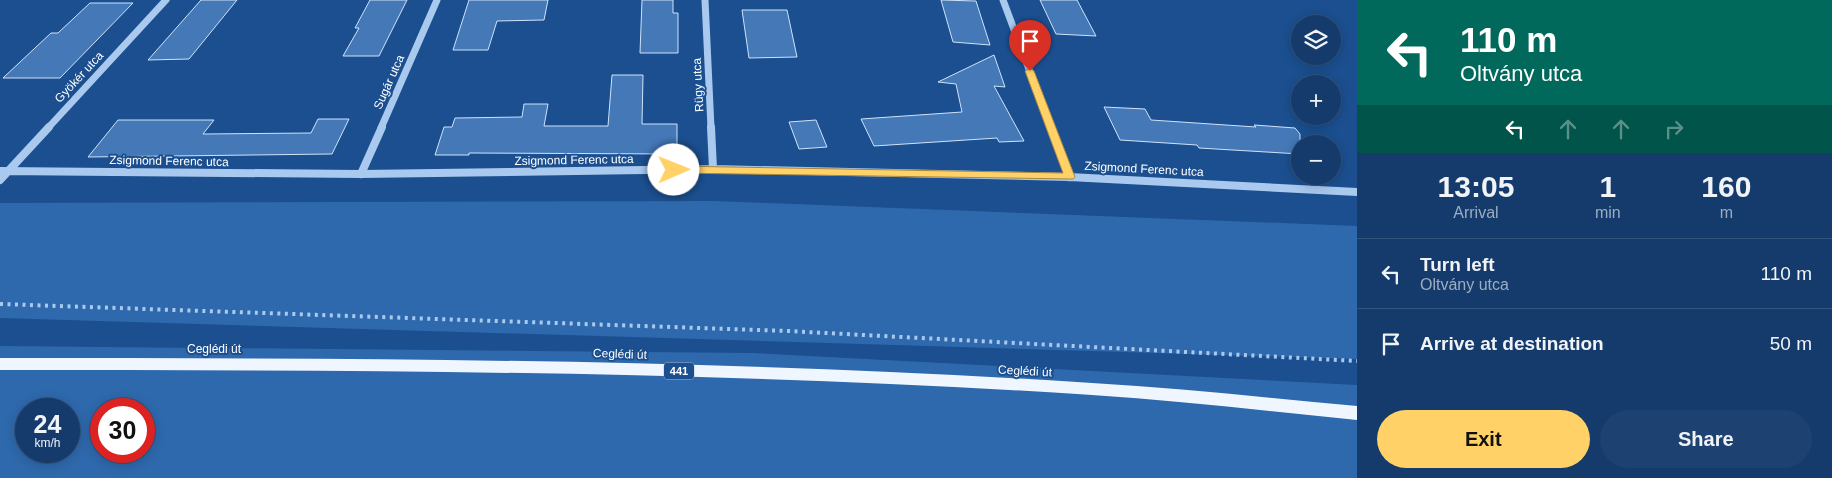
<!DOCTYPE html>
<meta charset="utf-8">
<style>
:root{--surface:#143b6b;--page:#1d4271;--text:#f1f3f6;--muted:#9dadc1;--line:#33557e;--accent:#ffd166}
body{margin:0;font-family:Arial,sans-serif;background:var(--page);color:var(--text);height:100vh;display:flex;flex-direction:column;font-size:19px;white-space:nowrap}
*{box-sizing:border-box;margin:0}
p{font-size:16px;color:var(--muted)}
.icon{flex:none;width:28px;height:28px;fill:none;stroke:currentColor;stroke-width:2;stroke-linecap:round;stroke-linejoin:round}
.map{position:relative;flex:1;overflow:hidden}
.details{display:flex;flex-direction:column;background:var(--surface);width:475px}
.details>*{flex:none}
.banner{background:#00695c;color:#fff;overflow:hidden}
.buttons{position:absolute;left:1291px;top:15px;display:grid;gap:10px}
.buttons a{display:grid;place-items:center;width:50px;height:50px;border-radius:50%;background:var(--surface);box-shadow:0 2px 12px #0003,0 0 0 1px var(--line);font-size:25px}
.speed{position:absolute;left:15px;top:398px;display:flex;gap:10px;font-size:25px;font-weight:700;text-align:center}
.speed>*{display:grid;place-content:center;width:65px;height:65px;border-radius:50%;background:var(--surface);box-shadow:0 2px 12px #0003,0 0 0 1px var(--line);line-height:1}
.speed small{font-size:12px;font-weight:400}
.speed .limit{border:8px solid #d22;background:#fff;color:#111}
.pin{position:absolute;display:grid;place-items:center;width:42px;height:42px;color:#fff;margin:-51px -21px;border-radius:50% 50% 50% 0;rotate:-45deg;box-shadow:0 0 5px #0007}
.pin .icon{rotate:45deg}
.me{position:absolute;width:55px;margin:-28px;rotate:89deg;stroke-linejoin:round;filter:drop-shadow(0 0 4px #0008)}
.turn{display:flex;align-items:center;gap:18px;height:105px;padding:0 20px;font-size:22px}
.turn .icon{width:65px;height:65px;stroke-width:2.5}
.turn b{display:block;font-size:35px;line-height:42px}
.lanes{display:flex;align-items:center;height:48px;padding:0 20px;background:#0003;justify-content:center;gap:25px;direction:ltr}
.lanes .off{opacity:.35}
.eta{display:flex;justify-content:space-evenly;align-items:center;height:85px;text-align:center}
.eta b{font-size:30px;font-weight:600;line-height:35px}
.action{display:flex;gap:10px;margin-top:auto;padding:10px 20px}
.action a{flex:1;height:58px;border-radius:30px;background:var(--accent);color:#111;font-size:20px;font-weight:600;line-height:58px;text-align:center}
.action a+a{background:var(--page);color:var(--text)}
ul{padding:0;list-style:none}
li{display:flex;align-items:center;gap:15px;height:70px;padding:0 20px;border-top:1px solid var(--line)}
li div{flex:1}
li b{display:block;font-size:19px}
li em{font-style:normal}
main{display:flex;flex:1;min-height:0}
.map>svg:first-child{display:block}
.green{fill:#2e69ad;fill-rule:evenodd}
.building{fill:#4478b7;stroke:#cfe3fa}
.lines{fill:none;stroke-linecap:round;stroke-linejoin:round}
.path{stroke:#a9c9ee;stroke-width:4;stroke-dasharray:3 4.5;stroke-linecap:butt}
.minor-far1{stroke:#a9c9ee;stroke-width:7}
.minor{stroke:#a9c9ee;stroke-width:8}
.major{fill:#f0f6ff;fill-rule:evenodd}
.route{fill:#ffd166;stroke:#a68842}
.labels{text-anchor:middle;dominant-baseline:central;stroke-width:4;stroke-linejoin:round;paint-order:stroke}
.shield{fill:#1b4f8f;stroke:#bbcadd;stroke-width:1}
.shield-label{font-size:11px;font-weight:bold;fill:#fff}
.street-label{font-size:12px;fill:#fff;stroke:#1b4f8f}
</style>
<main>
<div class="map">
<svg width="1357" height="478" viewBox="0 0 1357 478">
<rect width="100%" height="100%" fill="#1b4f8f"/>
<path class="green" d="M714,201L1357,226V359L0,318V203Z
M0,346L753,353L1357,385V478H0ZM26,409H69V451H26ZM101,409H144V451H101Z"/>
<path class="building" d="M201,0H237L189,59L148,60Z
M370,0H407L379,56H343L359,28H355Z
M469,0H548L544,20L497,21L488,50H453Z
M642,0H673V13H678V53H640Z
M941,0L976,1L990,45L953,42Z
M1040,0H1077L1096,36L1056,34Z
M90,3H133L60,78H3L51,33H58Z
M742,10H787L797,57L749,58Z
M994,55L1005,87L994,86L1024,141L999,142L997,138L874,146L861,119L962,112L956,84L938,82Z
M612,75H643L642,124H677V154L469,153V155H435L444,127H452L455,118L522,117L524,104H548L544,126H608Z
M1104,107L1145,109L1151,120L1256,127L1254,125L1295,128L1300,134V154L1199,148L1197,145L1120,140Z
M318,119H349L332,154L88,157L118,120H214L203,134L311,133Z
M816,120L827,147L799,149L789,122Z"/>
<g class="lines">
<path class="path" d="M0,304L788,331L1357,361"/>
<path class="minor-far1" d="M705,0L711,128
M1003,0L1051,128
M48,128L166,0
M381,128L437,0"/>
<path class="minor" d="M711,127L713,169
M1050,127L1069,177
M0,171L361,174L713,169L1069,177L1357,192
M361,174L382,127
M0,180L49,127"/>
<path class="major" d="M0,358C364,358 728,359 1092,383C1180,388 1269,398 1357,406V420C1269,411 1180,401 1092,395C728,371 364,370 0,370Z"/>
</g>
<path class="route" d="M1030,68L1034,71L1075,177L1073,179L674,173L669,170L674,166L1063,173L1025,71Z"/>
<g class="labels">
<rect class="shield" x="664" y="362.5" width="30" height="17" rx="4"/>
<g class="shield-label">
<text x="679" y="371">441</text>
</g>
<g class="street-label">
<text transform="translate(79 77) rotate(-47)">Gyökér utca</text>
<text transform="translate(389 82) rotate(-66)">Sugár utca</text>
<text transform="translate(698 85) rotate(-93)">Rügy utca</text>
<text transform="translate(574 160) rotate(-1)">Zsigmond Ferenc utca</text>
<text transform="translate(169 161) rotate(1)">Zsigmond Ferenc utca</text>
<text transform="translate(1144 169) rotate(3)">Zsigmond Ferenc utca</text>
<text x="214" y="349">Ceglédi út</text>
<text transform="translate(620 354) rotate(2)">Ceglédi út</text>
<text transform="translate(1025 371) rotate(3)">Ceglédi út</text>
</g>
</g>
</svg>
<div class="buttons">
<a><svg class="icon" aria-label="layers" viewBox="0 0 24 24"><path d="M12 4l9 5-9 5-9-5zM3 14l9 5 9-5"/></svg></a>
<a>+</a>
<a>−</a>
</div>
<div class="speed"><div>24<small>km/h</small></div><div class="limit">30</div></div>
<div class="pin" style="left:1030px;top:71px;background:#d93025"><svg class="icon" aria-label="arrive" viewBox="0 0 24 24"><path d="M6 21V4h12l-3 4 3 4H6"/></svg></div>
<svg class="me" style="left:674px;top:170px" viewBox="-20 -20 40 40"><circle r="19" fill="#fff"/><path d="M0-13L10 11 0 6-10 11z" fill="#ffd166"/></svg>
</div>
<section class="details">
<div class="banner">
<div class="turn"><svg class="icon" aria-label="left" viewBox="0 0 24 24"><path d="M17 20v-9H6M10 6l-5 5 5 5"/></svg><div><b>110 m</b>Oltvány utca</div></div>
<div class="lanes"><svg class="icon" aria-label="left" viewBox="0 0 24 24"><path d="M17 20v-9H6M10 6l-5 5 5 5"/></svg><svg class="icon off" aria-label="ahead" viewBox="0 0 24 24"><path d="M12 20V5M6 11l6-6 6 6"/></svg><svg class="icon off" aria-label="ahead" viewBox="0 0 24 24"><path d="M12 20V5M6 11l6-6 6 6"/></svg><svg class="icon off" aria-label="right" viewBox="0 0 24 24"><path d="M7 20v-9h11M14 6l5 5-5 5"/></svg></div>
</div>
<div class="eta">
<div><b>13:05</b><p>Arrival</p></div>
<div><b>1</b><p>min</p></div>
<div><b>160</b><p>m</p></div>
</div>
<ul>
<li><svg class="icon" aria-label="left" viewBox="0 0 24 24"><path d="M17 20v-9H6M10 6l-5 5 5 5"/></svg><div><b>Turn left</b><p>Oltvány utca</p></div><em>110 m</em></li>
<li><svg class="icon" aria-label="arrive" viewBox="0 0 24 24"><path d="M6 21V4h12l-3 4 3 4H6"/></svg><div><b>Arrive at destination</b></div><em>50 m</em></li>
</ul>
<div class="action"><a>Exit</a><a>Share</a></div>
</section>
</main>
